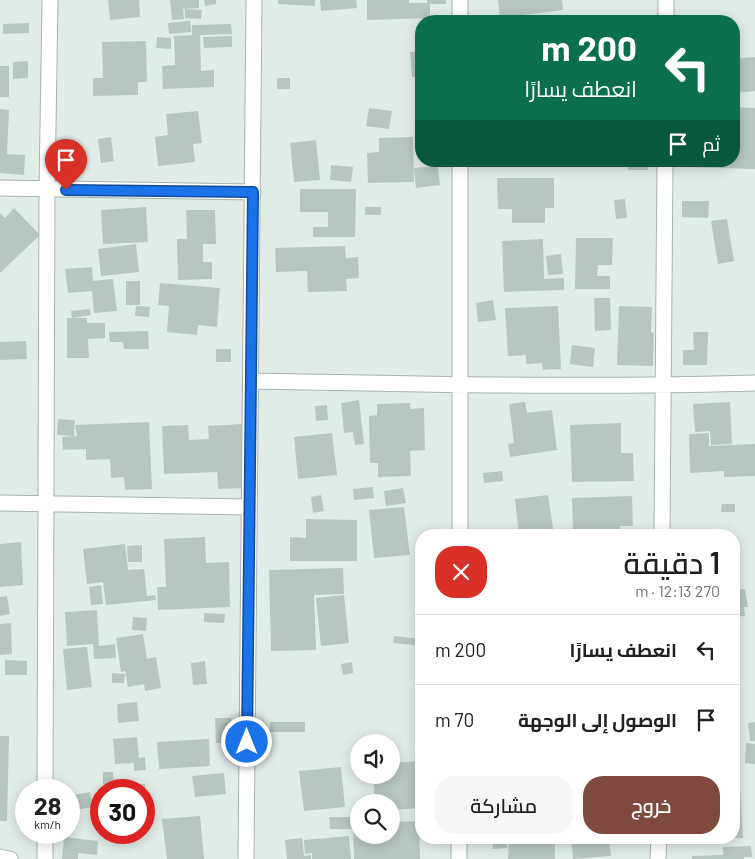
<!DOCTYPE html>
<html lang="ar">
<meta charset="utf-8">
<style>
:root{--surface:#fff;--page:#f6f6f6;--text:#202124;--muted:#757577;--line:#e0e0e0;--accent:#7e4a3d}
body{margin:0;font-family:Barlow,Cairo,sans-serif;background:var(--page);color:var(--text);direction:rtl;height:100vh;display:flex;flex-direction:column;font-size:19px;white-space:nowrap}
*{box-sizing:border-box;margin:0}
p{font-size:16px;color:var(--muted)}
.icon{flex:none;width:28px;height:28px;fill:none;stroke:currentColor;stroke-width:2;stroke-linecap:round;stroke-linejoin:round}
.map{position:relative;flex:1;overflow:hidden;direction:ltr}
.panel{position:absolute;left:415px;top:529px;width:325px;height:315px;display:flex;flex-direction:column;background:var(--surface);border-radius:20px;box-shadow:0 2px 12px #0003;direction:rtl}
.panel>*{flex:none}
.hud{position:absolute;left:415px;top:15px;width:325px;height:152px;border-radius:20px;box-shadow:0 2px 12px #0003;direction:rtl;background:#0b6e4f;color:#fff;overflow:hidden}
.fabs{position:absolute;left:350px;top:734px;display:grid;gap:10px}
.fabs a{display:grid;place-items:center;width:50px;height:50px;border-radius:50%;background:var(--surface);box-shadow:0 2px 12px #0003;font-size:25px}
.speed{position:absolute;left:15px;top:779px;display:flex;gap:10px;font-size:25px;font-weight:700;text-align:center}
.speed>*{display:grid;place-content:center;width:65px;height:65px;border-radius:50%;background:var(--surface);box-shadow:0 2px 12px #0003;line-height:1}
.speed small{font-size:12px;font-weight:400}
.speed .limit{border:8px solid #d22;background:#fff;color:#111}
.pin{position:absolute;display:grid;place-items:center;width:42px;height:42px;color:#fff;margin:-51px -21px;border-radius:50% 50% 50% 0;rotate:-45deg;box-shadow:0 0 5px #0007}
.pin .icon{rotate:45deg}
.me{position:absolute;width:55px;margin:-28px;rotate:0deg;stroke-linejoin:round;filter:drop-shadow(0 0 4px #0008)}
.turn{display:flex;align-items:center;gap:18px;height:105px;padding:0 20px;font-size:22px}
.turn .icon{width:65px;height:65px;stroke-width:2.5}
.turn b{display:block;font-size:35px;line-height:42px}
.then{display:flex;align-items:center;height:48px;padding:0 20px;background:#0003;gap:10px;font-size:19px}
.round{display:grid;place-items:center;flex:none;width:52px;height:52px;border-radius:20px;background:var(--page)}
.headline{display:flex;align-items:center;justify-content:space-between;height:85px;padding:0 20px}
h1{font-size:30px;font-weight:600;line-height:38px}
.cta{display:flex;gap:10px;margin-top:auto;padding:10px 20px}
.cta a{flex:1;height:58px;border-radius:20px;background:var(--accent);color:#fff;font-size:20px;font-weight:600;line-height:58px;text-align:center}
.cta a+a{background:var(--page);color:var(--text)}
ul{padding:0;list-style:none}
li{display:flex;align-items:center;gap:15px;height:70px;padding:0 20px;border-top:1px solid var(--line)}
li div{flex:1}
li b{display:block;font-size:19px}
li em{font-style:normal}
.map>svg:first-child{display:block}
.building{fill:#b7c7c0}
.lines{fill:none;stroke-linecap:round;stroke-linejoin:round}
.street-casing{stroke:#a5b4ae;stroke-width:17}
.street{stroke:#fff;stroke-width:15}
.route-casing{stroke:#114b97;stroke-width:12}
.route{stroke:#1a73e8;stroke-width:9}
</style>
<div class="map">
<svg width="755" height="859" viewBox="0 0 755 859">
<rect width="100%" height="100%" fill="#e2ece7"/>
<path class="building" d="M108,0H139L140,17L110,20Z
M170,0H199V8L180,9H183L184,19L172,20Z
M204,0H216V4L205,6Z
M278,0H315V6L278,4Z
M320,0H356L357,8L321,11Z
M367,0H409V3H427V0H446V4H430V18L367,20Z
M498,0H562L563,10L500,18Z
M185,9L202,10L201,19L185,18Z
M190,21L191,32L169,34L168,23Z
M29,23V33L3,34V24Z
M231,24L232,34L200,35L201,71L214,70V87L163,89L162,66L175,65L174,36L192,35V25Z
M232,36V47L204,48L203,37Z
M157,37L171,38V49L156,48Z
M146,41L147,82H138V95L93,96V78H103L102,42Z
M421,51V76L412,77L410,52Z
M755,57V91L734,93V59Z
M28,61V78L13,79V62Z
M0,66H9V97H0Z
M277,78H290V89H277Z
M734,107L755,108V169L687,167V161H734Z
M369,108L392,111L389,129L366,126Z
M0,109L9,110L7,154L25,155L24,175L0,173Z
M198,111L202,143L193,144L195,162L158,166L155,137L168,135L166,114Z
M111,137L114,161L101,163L98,139Z
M413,137L414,182L368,183L367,153L379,152V138Z
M316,140L320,180L294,182L290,143Z
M628,161H648V170H628Z
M331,165L353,167L351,182L330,180Z
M438,166L440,185L416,188L414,168Z
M497,178H554V208H545V223H512V209H498Z
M300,189H356L355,237H313V227H328V212H300Z
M625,199L627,218L616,219L614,200Z
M682,201H709L708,218L682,217Z
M146,207L148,242L103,244L101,210Z
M365,207H381V215H365Z
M14,208L40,235L0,273V213L5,218Z
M186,210H215L216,244H203V262H212V279L178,280L177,239H187Z
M727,219L734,261L718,264L711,221Z
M576,238H613L612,265H598L597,276H610V289H575Z
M543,239L544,279L564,278V290L504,292L502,241Z
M136,244L139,272L101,276L98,249Z
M345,246L346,258L358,257L359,278L346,279L347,291L308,292L307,271L276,272L275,248Z
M561,254L563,274L548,275L546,256Z
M92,267L93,281L113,279L117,311L94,313L92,291L68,293L65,269Z
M126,281H140V305H126Z
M160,283L220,288L217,327L198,325L197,335L167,332L169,306L158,305Z
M594,298H610L611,330L595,331Z
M493,300L496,320L478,322L476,303Z
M136,306L150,307L149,317L135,316Z
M558,306L561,369L543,370L542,363L526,364V355L508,356L505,308Z
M619,306L652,307L651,332L654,333L653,366L617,365Z
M90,309L91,315L72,318L71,311Z
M67,318H87V323H105V338L88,339L89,358H67Z
M148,331L149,349H124L123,342H110L109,332Z
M693,332H708L707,365H683V350H694Z
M26,341L27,359L0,360V342Z
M572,345L595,348L593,367L570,364Z
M216,349H231V362H216Z
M359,400L364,444L355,445L353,432L344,433L341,403Z
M525,402L527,413L552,410L557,450L510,457L508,444L514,443L509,404Z
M730,402L732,444L711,445L710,431L695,432L693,404Z
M410,403V409L424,408L425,450L410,451L411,476L378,477V463H370L369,416L377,415V404Z
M327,405L328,420L316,421L315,406Z
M58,419L75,420L74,436L57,435Z
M149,422L152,489L125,490L124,477L111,478L110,459L86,460V449L63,450L62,437L77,436L75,425Z
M621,423V453H633L634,481L572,482L570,425Z
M242,424L246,488L218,489L217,472L164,474L162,426L188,425L189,440L209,439L208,426Z
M332,433L337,475L298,479L294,437Z
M709,433V446L755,444V476L724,477V471L690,473L689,434Z
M502,471L503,481L484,483L483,473Z
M373,487L374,498L354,500L353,489Z
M403,488L406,503L386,506L384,491Z
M321,495L324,511L313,513L311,497Z
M548,495L554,535H519L515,499Z
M632,496L633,526H620L621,535H576V529H573L572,498Z
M722,504H735V512H721Z
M404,507L410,555L374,558L369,510Z
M306,519L357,520V561H290V537L306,538Z
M205,537L206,563L229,562L230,607L158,610L157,587H166L164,539Z
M21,542L23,585L0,587V544Z
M125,544L128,570L144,569L147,596L155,595L156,600L106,605L103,582L87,584L83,549Z
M142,545V562H128L127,546Z
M343,568L344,594L314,595L316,650L271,651L269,570Z
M101,585L103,604L91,605L89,587Z
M745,589L748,607H744L745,616L734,617V590Z
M344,595L349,643L321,646L316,598Z
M7,596L10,614L0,616V597Z
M97,610L99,646L115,644L116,658L94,659L93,644L67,646L65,612Z
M204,613L225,614L224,623L204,622Z
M133,617L147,618L146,631L132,630Z
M11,623L12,654L0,655V624Z
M143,634L147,659L156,657L161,688L145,691L144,684L128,687L125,671L121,672L116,638Z
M394,636L421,639V646L393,643Z
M87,647L92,687L67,690L63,649Z
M5,660L27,661V675H5Z
M205,661L207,684L193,685L191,663Z
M352,662L353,673L343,675L341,664Z
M112,673L125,674L124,683H112Z
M137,702L139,721L118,723L117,704Z
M215,718H231L232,742L216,743Z
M270,722H305V732H270Z
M755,722V741H750L748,723Z
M734,724H740L739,757H734Z
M0,736H9L7,821H0Z
M137,737L139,758L145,757L146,770L134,771V763L115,764L113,739Z
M209,739L210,766L159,769L157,742Z
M746,743L755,744V764L745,763Z
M421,761V808L392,810V801L375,802L373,775H391V763Z
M341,767L345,807L304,811L299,771Z
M103,772H113L114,784H103Z
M224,773L226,794L195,797L192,776Z
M135,784H145V790H135Z
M734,786H740L743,838H734Z
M90,792L93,807L69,811V796Z
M200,816L204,859H167L162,819Z
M329,817H352V829H330Z
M419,821L420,859H354L353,823H359V835H391V822Z
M349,836L351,859H312V853L305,854L304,840Z
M64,837L98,841L97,855L78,853V859H62Z
M302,838L304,856L311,855V859H287L285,840Z
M492,838H506L507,848L493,849Z
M509,838H555V859H508Z
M571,838H609L611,856L573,859Z
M751,846L752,857H744V859H692V856L723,855V847Z"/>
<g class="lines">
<g class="street-casing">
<path id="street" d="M460,21V0
M666,21V0
M0,188L253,192
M251,381C419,384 587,388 755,383
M0,503L249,507
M460,535V161
M662,535L665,161
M45,790L47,190L50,0
M0,857L10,859
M45,859V832
M246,859L254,0
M459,859V838
M658,859L659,838"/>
</g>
<use href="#street" class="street"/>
</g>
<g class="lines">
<g class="route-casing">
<path id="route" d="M66,190L253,192L247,742"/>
</g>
<use href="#route" class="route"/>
</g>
</svg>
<div class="fabs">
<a><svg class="icon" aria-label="sound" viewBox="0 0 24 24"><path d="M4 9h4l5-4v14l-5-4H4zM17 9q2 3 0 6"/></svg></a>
<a><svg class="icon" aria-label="search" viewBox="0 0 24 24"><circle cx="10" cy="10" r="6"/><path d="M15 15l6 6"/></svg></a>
</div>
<div class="speed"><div>28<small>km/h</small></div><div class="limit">30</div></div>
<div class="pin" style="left:66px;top:190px;background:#d93025"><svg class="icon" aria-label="arrive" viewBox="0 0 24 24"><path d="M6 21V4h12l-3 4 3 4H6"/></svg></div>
<svg class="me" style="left:247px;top:742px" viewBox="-20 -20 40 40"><circle r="17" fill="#1a73e8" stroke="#fff" stroke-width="3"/><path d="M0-11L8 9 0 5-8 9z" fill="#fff"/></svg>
<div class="hud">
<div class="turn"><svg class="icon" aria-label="left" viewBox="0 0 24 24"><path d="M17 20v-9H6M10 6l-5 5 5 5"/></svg><div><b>200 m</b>انعطف يسارًا</div></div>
<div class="then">ثم<svg class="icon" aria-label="arrive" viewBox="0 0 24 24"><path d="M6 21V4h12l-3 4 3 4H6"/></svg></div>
</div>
<section class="panel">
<div class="headline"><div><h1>1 دقيقة</h1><p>270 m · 12:13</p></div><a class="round" style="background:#d93025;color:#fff"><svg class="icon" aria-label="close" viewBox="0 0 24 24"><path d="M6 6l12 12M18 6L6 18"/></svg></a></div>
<ul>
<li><svg class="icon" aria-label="left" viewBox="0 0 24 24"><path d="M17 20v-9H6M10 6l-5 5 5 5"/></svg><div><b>انعطف يسارًا</b></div><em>200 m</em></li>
<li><svg class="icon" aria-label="arrive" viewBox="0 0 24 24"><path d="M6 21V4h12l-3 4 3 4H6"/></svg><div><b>الوصول إلى الوجهة</b></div><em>70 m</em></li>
</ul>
<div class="cta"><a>خروج</a><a>مشاركة</a></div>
</section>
</div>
